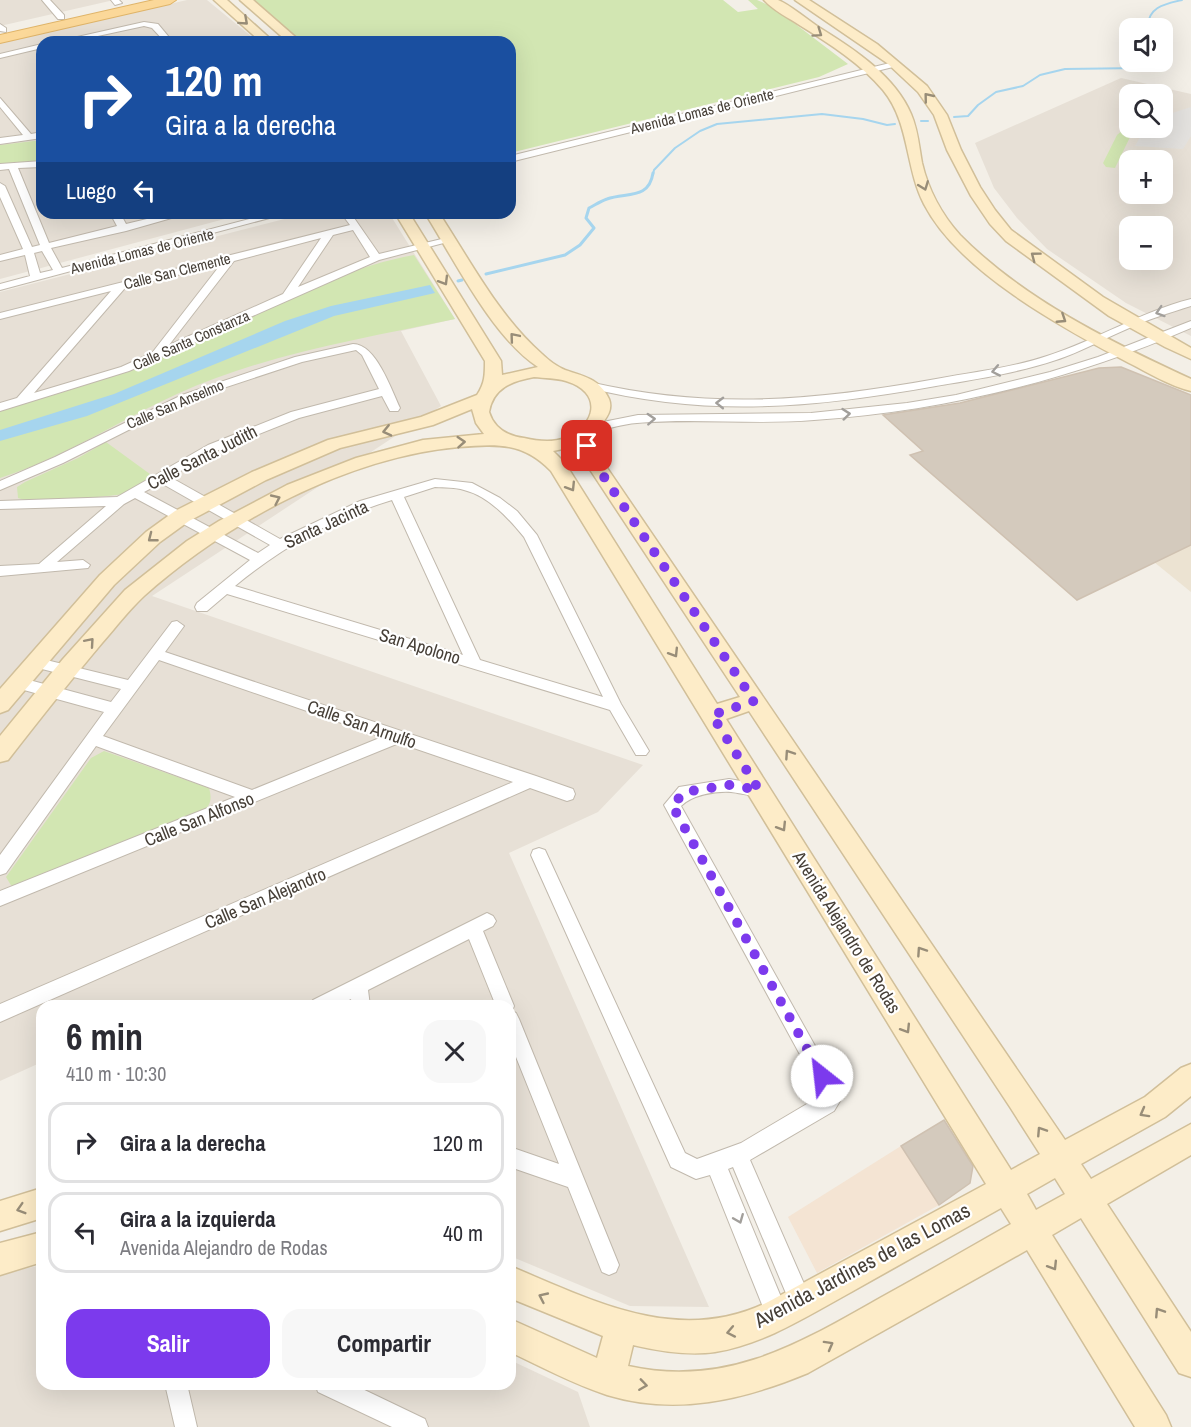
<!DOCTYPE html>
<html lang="es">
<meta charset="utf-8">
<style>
:root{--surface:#fff;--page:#f7f7f7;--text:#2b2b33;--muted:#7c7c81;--line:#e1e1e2;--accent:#7c3aed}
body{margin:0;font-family:"Archivo Narrow",sans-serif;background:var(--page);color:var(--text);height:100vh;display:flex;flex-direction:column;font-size:22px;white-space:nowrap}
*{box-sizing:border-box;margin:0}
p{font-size:20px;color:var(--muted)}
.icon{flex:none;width:33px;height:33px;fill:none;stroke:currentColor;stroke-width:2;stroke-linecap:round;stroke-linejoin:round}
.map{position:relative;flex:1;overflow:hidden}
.sheet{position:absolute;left:36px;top:1000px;width:480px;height:390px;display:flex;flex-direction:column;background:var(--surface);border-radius:18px;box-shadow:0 6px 24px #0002}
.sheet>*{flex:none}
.hud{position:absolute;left:36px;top:36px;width:480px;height:183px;border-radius:18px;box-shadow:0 6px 24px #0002;background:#1a4fa0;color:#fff;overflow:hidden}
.fabs{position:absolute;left:1119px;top:18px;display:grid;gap:12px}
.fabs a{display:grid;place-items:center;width:54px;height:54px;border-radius:12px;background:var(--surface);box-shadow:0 6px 24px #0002;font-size:30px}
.pin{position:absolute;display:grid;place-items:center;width:51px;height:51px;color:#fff;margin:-26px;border-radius:12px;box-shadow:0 3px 9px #0006}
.me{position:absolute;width:66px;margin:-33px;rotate:331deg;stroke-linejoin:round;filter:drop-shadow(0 0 4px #0008)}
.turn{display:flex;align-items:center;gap:21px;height:126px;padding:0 30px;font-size:27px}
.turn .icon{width:78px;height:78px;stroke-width:2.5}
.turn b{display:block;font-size:42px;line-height:51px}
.then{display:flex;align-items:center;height:57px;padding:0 30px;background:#0003;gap:12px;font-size:22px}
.round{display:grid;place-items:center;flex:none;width:63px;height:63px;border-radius:18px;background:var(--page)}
.overview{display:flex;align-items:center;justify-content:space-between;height:102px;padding:0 30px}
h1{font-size:36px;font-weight:800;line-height:45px}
.action{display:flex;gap:12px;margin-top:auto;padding:12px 30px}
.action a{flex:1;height:69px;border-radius:18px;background:var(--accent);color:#fff;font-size:24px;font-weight:800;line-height:69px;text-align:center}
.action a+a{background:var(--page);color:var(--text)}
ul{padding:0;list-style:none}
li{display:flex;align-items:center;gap:18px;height:81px;margin:0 12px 9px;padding:0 18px;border:3px solid var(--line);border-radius:18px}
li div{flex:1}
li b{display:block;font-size:22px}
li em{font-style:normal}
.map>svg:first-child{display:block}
.residential{fill:#e7e0d6;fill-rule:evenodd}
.commercial{fill:#f4e4d3}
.education{fill:#ece3d2}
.green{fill:#d2e6b2}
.parking{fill:#e4e2df}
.water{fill:#a6d5ee}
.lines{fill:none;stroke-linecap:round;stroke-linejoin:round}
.stream-far1{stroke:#a6d5ee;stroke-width:2}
.stream{stroke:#a6d5ee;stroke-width:3}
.building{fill:#d4cabd;stroke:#cfc1b1;stroke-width:1.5}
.street-casing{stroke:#c1b9ad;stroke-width:2}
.secondary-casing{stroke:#d1bf99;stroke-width:3}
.primary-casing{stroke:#dfb469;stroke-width:2}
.street{fill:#fff;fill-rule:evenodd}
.secondary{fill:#fdecc8;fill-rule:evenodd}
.primary{fill:#fbd899;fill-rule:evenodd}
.oneway{stroke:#988d78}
.oneway2{stroke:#a29f9b}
.route{stroke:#7c3aed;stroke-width:10;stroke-dasharray:0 18}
.labels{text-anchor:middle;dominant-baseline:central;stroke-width:4.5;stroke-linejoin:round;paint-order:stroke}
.far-street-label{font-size:15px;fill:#463f37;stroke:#fff}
.street-label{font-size:18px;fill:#463f37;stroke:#fff}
.near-street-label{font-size:21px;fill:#463f37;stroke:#fff}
</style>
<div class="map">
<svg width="1191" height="1427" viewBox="0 0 1191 1427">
<rect width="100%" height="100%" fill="#f3efe7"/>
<path class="residential" d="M0,0H114L0,26Z
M187,0H207L258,42H42V213H247L0,279V43Z
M1121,78L1191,94V336L1126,303L1047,249L1017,218L994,188L975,143ZM1130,94H1162V128H1130ZM1130,160H1162V194H1130ZM1130,226H1162V260H1130Z
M308,213H389L455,319L401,331L441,406L152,596L643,765L598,812L509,853L709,1307L630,1306L510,1256V1006H42V1062L0,1081V292Z
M42,1265V1384H510V1360L578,1392L590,1427H0V1274Z"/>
<path class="commercial" d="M901,1146L939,1205L817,1273L788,1217Z"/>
<path class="education" d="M1191,545V592L1154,562Z"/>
<path class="green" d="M253,0H723L738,12L758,9L748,0H757L773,7L848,64L819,77L510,153V42H302Z
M1124,129H1130L1133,131L1115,168L1106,167L1103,163L1117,135Z
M42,140V163L0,164V145Z
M414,255L455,319C361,339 265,354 177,394C118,421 63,458 0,478V411C55,394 112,379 165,356C247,321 326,271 414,255Z
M106,442L154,477L127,493L117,495C93,497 38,506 18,498L17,487L25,482L78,458Z
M104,751L209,788C212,798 211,804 204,811L12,887L6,877L91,758Z"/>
<path class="parking" d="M1191,107V136L1183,149L1135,146L1145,128H1162L1163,116Z"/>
<path class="water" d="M430,285L435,293L334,316L87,416L0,441V430L114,394L285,321L331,306Z"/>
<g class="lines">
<path class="stream-far1" d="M1148,28C1147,7 1165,4 1182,0
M954,117L968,116L978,105L996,92L1023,86L1040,75L1065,69L1141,68L1143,62
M921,121H928
M653,175L654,170L675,148L700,131L717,124L822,114L863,119L887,125L895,124"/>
<path class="stream" d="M486,274L565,255L580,245L594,228L586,218L589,208C595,205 601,201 607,199C626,192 649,200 653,173
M458,281L462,280"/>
</g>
<path class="building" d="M1121,367L1191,395V545L1077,600L910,455L923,451L883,415L960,403L1099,368Z
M944,1120L973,1166L970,1183L939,1205L901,1146Z"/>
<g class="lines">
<g class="street-casing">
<path id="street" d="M42,0H50L64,15V19H58Z
M111,0H119L122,3L115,5Z
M144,22L158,24L173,42H165L152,28L144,26L70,42H55Z
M0,24L6,28V32L0,31Z
M42,44V48L0,58V54Z
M894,62H897V66L510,162V156Z
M0,98L31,134L42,132V138L0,144V138L23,135L0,107Z
M42,161V167L18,168L49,243L117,226L110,213H120L126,224L172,213H189L126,231L51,248L62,268L272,213H288L0,290V284L30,276L25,255L0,261V255L23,249L0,197V183L5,186L32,247L40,245L9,169L0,170V164ZM42,251L53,270L40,273L34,253Z
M349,214L352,215L379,254L450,237L455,240L379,260L129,371L0,411V403L17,398L111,291L0,319V313L350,225L344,217ZM353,230L370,257L298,287L333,235ZM321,238L283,294L169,345L234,261ZM221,264L152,353L121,367L34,393L125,288Z
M1191,299V306C1169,313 1148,319 1127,329C1103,339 1081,352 1056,360C1017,373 977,379 936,386C813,408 708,418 585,387L583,385L589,382C711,410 814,401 936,379C973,372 1011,368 1047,356C1097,340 1140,312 1191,299Z
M1191,321V328C1071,380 945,411 814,420C755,425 696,418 637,423C622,424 608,429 593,432L587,428L593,424L638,415L811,413L907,403L956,395L1050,372L1098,357Z
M353,344C376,344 391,389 400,408L398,411H390L382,396L299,418L216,451L170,477L280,539L360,501L435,479L472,483L500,498L517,511L537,535L621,704L649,751L646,755H636L610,710L227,594L207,611H197L195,607L197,603L250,560L135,498L124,504L57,562L83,560L90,565L88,568L0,576V566L39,564L106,506L0,509V501L117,497L208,445L291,412L379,389L362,355L356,350L302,362L190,399L63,463L0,490V481L55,457L182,395L295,357ZM161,483L270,545L258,553L144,492ZM435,487C445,488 455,487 464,490C489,496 509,519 524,537L603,697L480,660L404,497ZM392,500L463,655L235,586C281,548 335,517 392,500Z
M177,621L184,626L165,652L536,776L573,789L575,794L573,799L567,801L530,788L0,1022V1004L513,782L399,743L0,906V891L235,797L96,746L6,873L0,875V855L104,712L13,687L11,683L13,679L18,677L111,702L121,689L34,667L27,662L34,657L128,680L172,622ZM159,660L382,737L252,790L103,736Z
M729,779L765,785L767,790L765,795C754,798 742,793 731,792C715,791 692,795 681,806L843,1096L834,1111L750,1160L812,1302L809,1310L801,1313L793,1310L733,1167L728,1169L788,1314L785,1322L777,1325L769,1322L710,1175L696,1179L671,1167L531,855L533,850L539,848L545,850L685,1153L697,1159L741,1143L822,1095L664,805L679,787Z
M487,913L493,916L496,921L493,926L483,931L514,1006L512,1011L516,1013L519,1019L619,1265L616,1272L609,1275L602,1272L568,1187L510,1167V1147L559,1164L510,1042V1006H496L469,939L368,990L370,1006H352L351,999L336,1006H310L313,1000Z
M165,1384H187L197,1427H175Z
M315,1384H352L425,1419L428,1427H392L318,1392Z"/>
</g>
<g class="secondary-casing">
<path id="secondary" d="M214,0H227L274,42H261Z
M240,0H253L301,42H288Z
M764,0C768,0 774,0 778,0C790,5 808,20 820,28C854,49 895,76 911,114C918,130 919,147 922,163C928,189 942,215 960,235C1023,299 1111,342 1191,379V391C1170,386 1149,373 1129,363C1063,328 959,272 924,204C905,167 910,123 883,90C861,64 830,44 801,26C789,18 774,11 764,0Z
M795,0H809L877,44L927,86L947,115L961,150L980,187L995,210L1011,230L1103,297L1191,348V359L1165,347L1109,316L1006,241L990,224L971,196L947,150L934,115L918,92L887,63Z
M395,213H409L501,361L502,375L538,367C492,337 454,259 425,213H439C471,262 498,315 542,354C548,360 558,367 565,370C583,376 600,379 609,399C615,415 598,423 596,436C595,444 598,451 601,459L1065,1140L1145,1097L1181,1068L1191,1064V1096L1165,1117L1081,1164L1091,1179L1191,1124V1155L1107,1204L1191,1332V1377L1179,1373L1081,1218L1052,1235L1166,1415L1171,1427H1135L1027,1250L808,1373C743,1400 676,1416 607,1395C573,1384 542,1367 510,1352V1319L597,1358L603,1336L510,1298V1266C594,1301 678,1346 768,1302L986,1184L551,471C523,442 498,444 459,447C347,457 227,522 144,596C129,610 116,627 102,643C70,681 39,720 8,760L0,762V736L63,659L125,590L187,541L219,521L287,485L356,458L423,440L484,434L476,423L472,409L433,425L340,448L266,480L189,521L160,542L114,585L8,710L0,713V689L100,575L146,532L175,511L252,472L328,440L421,417L477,395C485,383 485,375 485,361ZM534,377C544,378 557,378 566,381C603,392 597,425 565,438C552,443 537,441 524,438C507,436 494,428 489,412C493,388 512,381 534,377ZM578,446L583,459L740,697L717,704L565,463L553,451ZM749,711L1010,1107L1040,1154L1011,1170L726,719ZM1055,1178L1065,1194L1036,1210L1027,1194ZM1001,1208L1011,1224C967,1249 924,1274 880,1298C799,1344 726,1388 628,1366L633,1345C659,1351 688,1356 715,1352C765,1344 809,1315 853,1291C902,1263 952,1236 1001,1208Z
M42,1188V1218L0,1231V1201Z
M42,1232V1262L0,1275V1243Z"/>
</g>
<g class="primary-casing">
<path id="primary" d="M154,0H176L170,4L0,43V35Z"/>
</g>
<use href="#street" class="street"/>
<use href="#secondary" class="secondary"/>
<use href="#primary" class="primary"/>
</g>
<defs><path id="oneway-chevron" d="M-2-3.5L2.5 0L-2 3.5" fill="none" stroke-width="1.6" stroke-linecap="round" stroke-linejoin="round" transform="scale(1.5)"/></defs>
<g class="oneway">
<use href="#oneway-chevron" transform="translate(244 21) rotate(42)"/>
<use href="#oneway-chevron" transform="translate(818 33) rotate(35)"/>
<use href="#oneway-chevron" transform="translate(928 97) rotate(-129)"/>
<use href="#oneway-chevron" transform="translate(924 186) rotate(69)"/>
<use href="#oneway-chevron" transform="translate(1035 256) rotate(-143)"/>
<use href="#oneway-chevron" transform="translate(444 281) rotate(59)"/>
<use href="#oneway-chevron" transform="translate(1062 319) rotate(33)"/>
<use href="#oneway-chevron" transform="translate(514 337) rotate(-130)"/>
<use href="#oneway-chevron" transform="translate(387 431) rotate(167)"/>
<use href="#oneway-chevron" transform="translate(461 442) rotate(-4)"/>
<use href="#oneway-chevron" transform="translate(571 487) rotate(58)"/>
<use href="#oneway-chevron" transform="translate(276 499) rotate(-25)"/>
<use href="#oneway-chevron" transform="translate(152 538) rotate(142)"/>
<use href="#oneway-chevron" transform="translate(90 642) rotate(-49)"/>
<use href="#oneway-chevron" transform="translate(674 653) rotate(58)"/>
<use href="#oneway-chevron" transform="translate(789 754) rotate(-124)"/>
<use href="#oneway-chevron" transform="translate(782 827) rotate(58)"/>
<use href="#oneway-chevron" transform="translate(921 951) rotate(-124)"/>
<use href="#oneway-chevron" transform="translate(906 1029) rotate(58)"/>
<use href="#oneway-chevron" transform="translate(1144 1113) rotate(151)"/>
<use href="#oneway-chevron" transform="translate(1041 1131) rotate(-123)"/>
<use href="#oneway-chevron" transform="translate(21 1209) rotate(163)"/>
<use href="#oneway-chevron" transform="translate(1053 1266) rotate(58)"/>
<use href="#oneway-chevron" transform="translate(543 1297) rotate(-155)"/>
<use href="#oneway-chevron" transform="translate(1159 1312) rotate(-123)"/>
<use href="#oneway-chevron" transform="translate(731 1332) rotate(169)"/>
<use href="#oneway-chevron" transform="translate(829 1345) rotate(-29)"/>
<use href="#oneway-chevron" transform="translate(643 1385) rotate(8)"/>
</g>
<g class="oneway2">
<use href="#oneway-chevron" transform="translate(1160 312) rotate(162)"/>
<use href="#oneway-chevron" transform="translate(996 371) rotate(169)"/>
<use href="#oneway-chevron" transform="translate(720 403) rotate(-179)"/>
<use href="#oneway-chevron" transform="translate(846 414) rotate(-6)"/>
<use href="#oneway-chevron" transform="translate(651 419) rotate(-3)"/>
<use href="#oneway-chevron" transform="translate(739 1219) rotate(68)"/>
</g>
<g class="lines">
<path class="route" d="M587,446L592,459L754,701L712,715L759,790L729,785L685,792L672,805L822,1076"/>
</g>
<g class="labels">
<g class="far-street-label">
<text transform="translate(702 111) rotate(-14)">Avenida Lomas de Oriente</text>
<text transform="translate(142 251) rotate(-14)">Avenida Lomas de Oriente</text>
<text transform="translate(177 271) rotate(-14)">Calle San Clemente</text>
<text transform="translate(191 340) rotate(-24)">Calle Santa Constanza</text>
<text transform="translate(175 404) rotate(-23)">Calle San Anselmo</text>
</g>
<g class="street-label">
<text transform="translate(202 457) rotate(-27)">Calle Santa Judith</text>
<text transform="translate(326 524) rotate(-25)">Santa Jacinta</text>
<text transform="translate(420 646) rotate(17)">San Apolono</text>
<text transform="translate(362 724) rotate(19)">Calle San Arnulfo</text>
<text transform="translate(199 819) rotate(-22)">Calle San Alfonso</text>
<text transform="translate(265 898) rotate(-23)">Calle San Alejandro</text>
<text transform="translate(847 932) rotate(58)">Avenida Alejandro de Rodas</text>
</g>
<g class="near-street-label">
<text transform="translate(862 1265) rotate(-28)">Avenida Jardines de las Lomas</text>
</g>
</g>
</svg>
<div class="fabs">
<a><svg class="icon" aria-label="sound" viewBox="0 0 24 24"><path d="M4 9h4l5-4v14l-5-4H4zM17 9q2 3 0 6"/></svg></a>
<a><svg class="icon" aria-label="search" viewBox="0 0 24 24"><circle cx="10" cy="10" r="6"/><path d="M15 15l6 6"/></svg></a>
<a>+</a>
<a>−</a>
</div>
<div class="pin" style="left:587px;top:446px;background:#d93025"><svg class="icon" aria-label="arrive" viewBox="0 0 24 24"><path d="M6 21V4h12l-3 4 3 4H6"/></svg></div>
<svg class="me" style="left:822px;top:1076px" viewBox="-20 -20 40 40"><circle r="19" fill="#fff"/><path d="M0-13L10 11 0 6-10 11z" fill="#7c3aed"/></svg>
<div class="hud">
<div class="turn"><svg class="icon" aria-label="right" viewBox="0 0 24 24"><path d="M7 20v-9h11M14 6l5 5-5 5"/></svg><div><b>120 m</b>Gira a la derecha</div></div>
<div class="then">Luego<svg class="icon" aria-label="left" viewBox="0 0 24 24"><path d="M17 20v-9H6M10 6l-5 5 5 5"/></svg></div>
</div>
<section class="sheet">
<div class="overview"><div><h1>6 min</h1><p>410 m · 10:30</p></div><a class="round"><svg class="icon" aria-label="close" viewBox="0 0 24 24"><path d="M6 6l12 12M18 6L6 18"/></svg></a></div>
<ul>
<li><svg class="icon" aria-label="right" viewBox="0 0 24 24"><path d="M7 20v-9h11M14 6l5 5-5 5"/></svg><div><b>Gira a la derecha</b></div><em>120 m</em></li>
<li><svg class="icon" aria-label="left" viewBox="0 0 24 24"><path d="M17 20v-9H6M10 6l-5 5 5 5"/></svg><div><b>Gira a la izquierda</b><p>Avenida Alejandro de Rodas</p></div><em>40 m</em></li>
</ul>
<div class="action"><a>Salir</a><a>Compartir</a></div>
</section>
</div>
